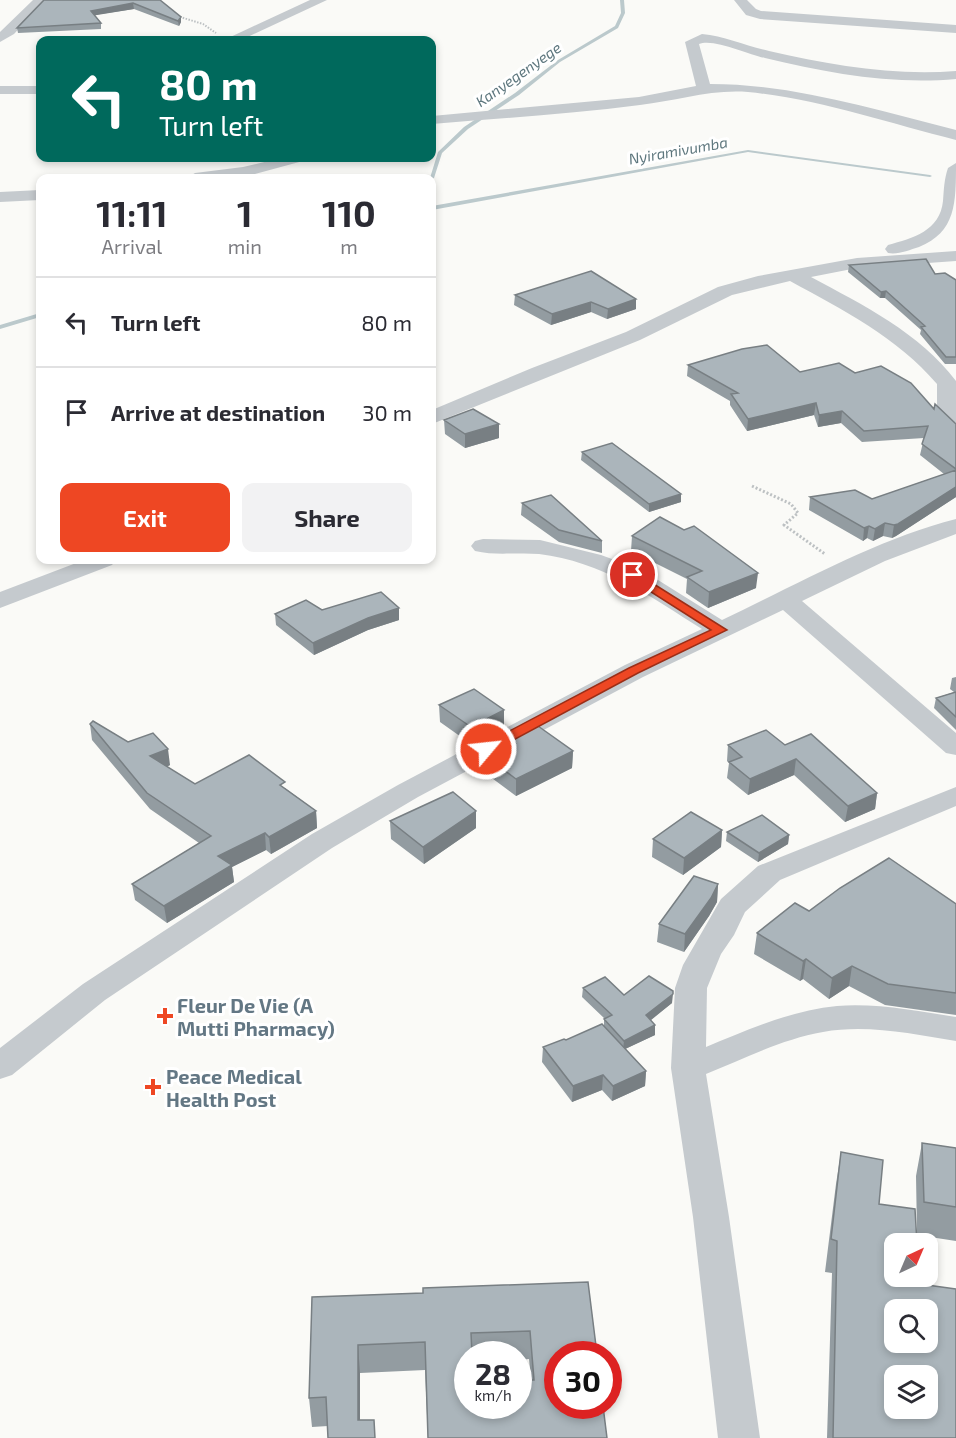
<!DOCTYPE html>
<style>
:root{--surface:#fff;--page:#f2f2f3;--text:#2b2b33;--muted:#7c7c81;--line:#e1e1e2;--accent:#ee4723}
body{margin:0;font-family:"Exo 2",sans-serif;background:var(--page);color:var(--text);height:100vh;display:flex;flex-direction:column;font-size:22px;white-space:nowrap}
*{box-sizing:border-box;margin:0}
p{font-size:20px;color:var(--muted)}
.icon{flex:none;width:33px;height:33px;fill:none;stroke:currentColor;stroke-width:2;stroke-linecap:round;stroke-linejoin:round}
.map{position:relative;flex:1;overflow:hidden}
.side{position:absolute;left:36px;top:174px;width:400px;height:390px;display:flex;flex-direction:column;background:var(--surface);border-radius:12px;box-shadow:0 3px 9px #0003}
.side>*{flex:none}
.hud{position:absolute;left:36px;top:36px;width:400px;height:126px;border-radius:12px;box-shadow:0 3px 9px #0003;background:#00695c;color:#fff;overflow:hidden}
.needle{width:39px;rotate:44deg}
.buttons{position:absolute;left:884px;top:1233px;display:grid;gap:12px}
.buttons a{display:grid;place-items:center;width:54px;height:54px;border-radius:12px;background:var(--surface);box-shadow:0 3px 9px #0003;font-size:30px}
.speed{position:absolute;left:454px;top:1341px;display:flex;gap:12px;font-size:30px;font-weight:700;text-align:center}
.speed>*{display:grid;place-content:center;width:78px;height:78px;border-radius:50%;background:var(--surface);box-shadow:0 3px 9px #0003;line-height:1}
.speed small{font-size:15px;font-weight:400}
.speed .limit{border:9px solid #d22;background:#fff;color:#111}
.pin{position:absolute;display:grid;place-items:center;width:51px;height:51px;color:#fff;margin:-26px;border:3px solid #fff;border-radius:50%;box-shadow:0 2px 6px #0007}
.me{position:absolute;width:66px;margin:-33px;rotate:62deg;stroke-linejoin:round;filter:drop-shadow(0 0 4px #0008)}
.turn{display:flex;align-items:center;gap:21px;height:126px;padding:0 24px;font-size:27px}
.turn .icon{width:78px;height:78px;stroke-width:2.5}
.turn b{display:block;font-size:42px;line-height:51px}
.eta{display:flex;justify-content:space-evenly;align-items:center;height:102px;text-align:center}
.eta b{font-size:36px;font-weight:700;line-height:42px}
.primary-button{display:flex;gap:12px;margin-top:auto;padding:12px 24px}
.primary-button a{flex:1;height:69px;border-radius:12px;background:var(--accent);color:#fff;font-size:24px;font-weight:700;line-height:69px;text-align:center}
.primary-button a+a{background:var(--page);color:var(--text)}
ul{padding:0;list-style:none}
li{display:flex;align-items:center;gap:18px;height:90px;padding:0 24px;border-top:2px solid var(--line)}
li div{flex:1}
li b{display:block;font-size:22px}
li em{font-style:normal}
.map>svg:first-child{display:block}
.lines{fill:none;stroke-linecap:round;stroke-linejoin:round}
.stream{fill:#bbc9cc;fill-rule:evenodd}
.path-far1{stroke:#bdc1c3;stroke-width:2;stroke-dasharray:1.5 1.5;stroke-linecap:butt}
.path{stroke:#bdc1c3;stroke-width:3;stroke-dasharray:2 2;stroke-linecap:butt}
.minor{fill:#c5cace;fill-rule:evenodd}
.wall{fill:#939ca1;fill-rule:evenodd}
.shaded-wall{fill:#787f83}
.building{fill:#abb5bb;stroke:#787f83;stroke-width:1.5;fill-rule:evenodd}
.route{fill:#ee4723;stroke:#9b2e17;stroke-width:1.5}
.poi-dot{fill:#ee4723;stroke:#fff;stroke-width:2}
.labels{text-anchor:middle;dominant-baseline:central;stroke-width:6;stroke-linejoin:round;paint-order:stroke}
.far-water-label{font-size:15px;font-style:italic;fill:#5e777e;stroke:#fff}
.near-poi-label{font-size:20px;font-weight:bold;fill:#637784;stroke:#fff;text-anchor:start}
</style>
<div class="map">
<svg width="956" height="1438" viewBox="0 0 956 1438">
<rect width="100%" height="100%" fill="#fafaf7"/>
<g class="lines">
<path class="stream" d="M620,0H624L625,13L618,28L560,62L519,95L468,129L442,153L434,178L432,179L430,178L438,152L464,127L515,93L558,60L615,26L621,13Z
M748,150L930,175L932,176L930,177L748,152L432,210V206Z
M40,313V317L0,329V325Z"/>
<path class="path-far1" d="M177,16L203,24L216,33"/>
<path class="path" d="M752,486L791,504L798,513L784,525L825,554"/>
<path class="minor" d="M33,0H46L14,34L0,42V32Z
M310,0H327L241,40H224Z
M734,0H747L756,9L761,11L956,25V33L760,19L746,15Z
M702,34C725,36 746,46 769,51C830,65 893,76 956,71V79C892,85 828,73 765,58C749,55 714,38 699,44L710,84C794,84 875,110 956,130V140C888,123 818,99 748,92C711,89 676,101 640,105C571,114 501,118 432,124V116L639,97L696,86L685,42Z
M0,86H40V94H0Z
M281,158H305L303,161L244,177L187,178L195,173L243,167Z
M956,163C956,203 956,232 919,247C909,250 898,255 888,253L885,249L888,245C913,238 940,231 943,201C944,189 944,180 948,168Z
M40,190V200L0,202V192Z
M956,251V261L857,268L811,277C863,305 920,333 956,381V423L949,421L937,405V384C897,337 843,310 790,281L732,295L640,340L432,424V410L532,368L626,332L718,287L758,276L857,258Z
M956,519V534L885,561L802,601L956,733V755L946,753L783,610L643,677L418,797L332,848L105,1000L12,1075L0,1079V1048L83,984L312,834L398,785L625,665L702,629C651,597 601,561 539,554C518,552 496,556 475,551L471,546L475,541L483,539L540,540L601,555L642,570L722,620C796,585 877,539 956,519Z
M84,560H116L112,565L0,608V592Z
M956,787V806L780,880L745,912L734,935L721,954L707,988L706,1047C747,1030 792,1010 837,1006C877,1003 917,1011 956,1017V1041C913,1034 867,1024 823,1032C782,1039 744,1059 706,1074L729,1217L760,1438H718L693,1217L671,1068L675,988L683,965L721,899L758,866Z"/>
</g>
<path class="wall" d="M44,0H160L181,22L179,26L134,9L94,15L101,23V29L18,33L17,28Z
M849,265L935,274L956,280V364H945L920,334L921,330L885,298H880L848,272Z
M515,295L636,299V309L607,319L591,312L551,325L514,305Z
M688,365L800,372L855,373L934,409L956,424V497L896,536L892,538L883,536L873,541L867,538L863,541L809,510L810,497L872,499L944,474L920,455L924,438L862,442L841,423L818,427L814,415L747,431L730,405V401L687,376Z
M444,420L499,438L465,448L445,434Z
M582,452L681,494V502L649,512L581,460Z
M522,503L602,541V553L559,542L521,515Z
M632,536L756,588L708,608L686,593L687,579L631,551Z
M399,608V620L368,630L314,655L276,625L275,614L322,610Z
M956,677V730L934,708L936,698L954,692L950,689L952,678Z
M439,705L504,710V726L471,744L440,722Z
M90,724L128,742L170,765L167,767L195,784L285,788L316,811L317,828L271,854L266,850L232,867L234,882L167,923L135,900L132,884L199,843L150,809L92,740Z
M532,729L573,751L572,768L516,796L481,770V753L493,748V743Z
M728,745H785L877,793L875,809L845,822L794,775L748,795L727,778L729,763L727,761Z
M476,811V828L424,864L391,839L390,821Z
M722,830L721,847L683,875L652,857L653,839Z
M727,832L789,835L788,844L758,862L726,841Z
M718,884L717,902L709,916L684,952L657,942L659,924Z
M956,904V1015L885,1005L849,986L829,999L803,979L800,981L754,954L757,933L809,911Z
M583,988L672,1003L650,1020L655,1035L625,1049L646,1071L645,1086L612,1101L602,1090L572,1102L542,1062L543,1047L566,1040L604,1025V1019H605L582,997Z
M922,1143L956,1148V1241L917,1235L920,1284L956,1438H827L832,1273L825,1272L836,1184L841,1152L879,1204L917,1233L916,1176Z
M588,1282L597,1354H558V1406H603L607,1438H428L425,1370L360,1373V1420H374L375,1438H328V1426L312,1427L309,1398L312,1297L423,1293V1288ZM468,1354H519V1360L529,1359L531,1380H519V1406H468Z"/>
<path class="shaded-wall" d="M133,3L134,9L91,16V11Z
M181,17V22L179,26L178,21Z
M886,291L885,298H880L881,292Z
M636,299V309L607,319L608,309Z
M591,302V312L551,325L552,314Z
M816,403L814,415L747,431L748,419Z
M842,411L841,423L818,427L819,415Z
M499,424V438L465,448V434Z
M956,487V497L896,536L892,538L894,525Z
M681,494V502L649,512V504Z
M885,523L883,536L873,541L875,529Z
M869,526L867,538L863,541L864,528Z
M758,573L756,588L708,608L709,592Z
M399,608V620L368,630L314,655L313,643L368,618Z
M504,710V726L471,744V727Z
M168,749L170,765L152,773L150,756Z
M573,751L572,768L516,796V779Z
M796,759L794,775L748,795L750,779Z
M877,793L875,809L845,822L848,806Z
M316,811L317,828L271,854L269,837Z
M476,811V828L424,864L423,847Z
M722,830L721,847L683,875L684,858Z
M265,833L266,850L232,867L234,882L167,923L164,906L218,856Z
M789,835L788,844L758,862L759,853Z
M718,884L717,902L709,916L684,952L685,934Z
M806,959L803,979L800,981L803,961Z
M852,966L849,986L829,999L832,978Z
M673,994L672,1003L645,1025L646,1015Z
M655,1025V1035L623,1050L624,1041Z
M646,1071L645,1086L612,1101L613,1086Z
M603,1075L602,1090L572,1102L573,1086Z
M358,1345L360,1373V1438L358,1420Z"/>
<path class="building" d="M44,0H160L181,17L178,21L133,3L91,11L101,23L17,28Z
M926,259L935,274L945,273L956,280V357H946L921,327L925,326L886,291L881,292L849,265Z
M591,271L636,299L608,309L591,302L552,314L515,295Z
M767,345L800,372L839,363L855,373L881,366L911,383L934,409L935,404L956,424V469L922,444L928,426L864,431L842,411L819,415L816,403L748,419L731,394L738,393L688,365L742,349Z
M473,409L499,424L465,434L444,420Z
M612,443L681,494L649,504L582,452Z
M956,470V487L898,524L894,525L885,523L875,529L869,526L864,528L810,497L855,490L872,499Z
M551,495L602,541L559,530L522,503Z
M660,517L684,530L694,526L758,573L709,592L687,577L702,571L632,536Z
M381,592L399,608L368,618L313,643L275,614L306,600L322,610Z
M474,689L504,710L471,727L439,705Z
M956,692V717L936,698Z
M93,721L128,742L153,733L168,749L150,756L195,784L249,755L285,782L280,785L316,811L269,837L265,833L218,856L232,865L164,906L132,884L211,836L147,793L90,724Z
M527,725L532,729L538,726L573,751L516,779L481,753L497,746L493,743Z
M766,730L785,745L811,734L877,793L848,806L796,759L750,779L729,762L742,757L728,745Z
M453,792L476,811L423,847L390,821Z
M691,812L722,830L684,858L653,839Z
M762,815L789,835L759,853L727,832Z
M889,858L956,904V993L888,984L852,966L832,978L806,959L803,961L757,933L795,903L809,911L840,888Z
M694,876L718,884L711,898L685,934L659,924Z
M649,976L673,991V994L646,1015L655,1025L624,1041L604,1019L612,1015L583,988L605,977L624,995Z
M602,1024L646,1071L613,1086L603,1075L573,1086L543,1047L564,1039L566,1040Z
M922,1143L956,1148V1207L924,1202Z
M841,1152L883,1160L879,1204L915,1209L917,1244H894V1276H920V1284L956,1289V1438H833L837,1241L831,1239ZM894,1310H927V1342H894ZM894,1376H927V1408H894Z
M588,1282L597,1354H558V1406H603L607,1438H428L425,1342L358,1345V1420H374L375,1438H328L326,1397L309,1398L312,1297L423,1293V1288ZM530,1331L534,1380H519V1406H468V1354H472L471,1333Z"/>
<path class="route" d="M633,571L727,630L638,673L491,752H481L479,749L481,746L629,668L711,630L629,578L627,575Z"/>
<g class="poi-dot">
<path d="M162 1007h6v6h6v6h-6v6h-6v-6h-6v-6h6z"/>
<path d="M150 1078h6v6h6v6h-6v6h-6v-6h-6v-6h6z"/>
</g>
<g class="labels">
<g class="far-water-label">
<text transform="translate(518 74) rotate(-35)">Kanyegenyege</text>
<text transform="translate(678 150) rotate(-10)">Nyiramivumba</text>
</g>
<g class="near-poi-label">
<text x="177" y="1005">Fleur De Vie (A<tspan x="177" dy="23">Mutti Pharmacy)</tspan></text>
<text x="166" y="1076">Peace Medical<tspan x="166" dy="23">Health Post</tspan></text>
</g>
</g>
</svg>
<div class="buttons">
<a><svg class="needle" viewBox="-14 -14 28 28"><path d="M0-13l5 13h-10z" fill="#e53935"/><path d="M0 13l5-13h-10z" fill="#7c7c81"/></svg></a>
<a><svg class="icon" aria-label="search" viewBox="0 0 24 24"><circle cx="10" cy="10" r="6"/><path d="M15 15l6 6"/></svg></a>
<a><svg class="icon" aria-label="layers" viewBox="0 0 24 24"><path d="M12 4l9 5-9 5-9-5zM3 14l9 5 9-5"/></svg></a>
</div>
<div class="speed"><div>28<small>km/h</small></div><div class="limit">30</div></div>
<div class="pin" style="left:633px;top:575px;background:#d93025"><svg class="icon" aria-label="arrive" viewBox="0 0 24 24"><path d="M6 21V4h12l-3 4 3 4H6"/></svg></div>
<svg class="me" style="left:486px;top:749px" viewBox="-20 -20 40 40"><circle r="17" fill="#ee4723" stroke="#fff" stroke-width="3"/><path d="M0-11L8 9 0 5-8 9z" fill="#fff"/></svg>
<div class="hud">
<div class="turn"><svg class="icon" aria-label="left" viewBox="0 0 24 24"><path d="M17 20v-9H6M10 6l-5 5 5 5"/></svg><div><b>80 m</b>Turn left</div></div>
</div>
<section class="side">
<div class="eta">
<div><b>11:11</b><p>Arrival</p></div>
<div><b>1</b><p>min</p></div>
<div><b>110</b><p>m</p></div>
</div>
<ul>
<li><svg class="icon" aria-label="left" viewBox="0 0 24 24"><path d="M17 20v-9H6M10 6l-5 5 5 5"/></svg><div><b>Turn left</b></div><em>80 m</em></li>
<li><svg class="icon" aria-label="arrive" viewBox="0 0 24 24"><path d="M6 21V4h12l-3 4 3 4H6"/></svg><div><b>Arrive at destination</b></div><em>30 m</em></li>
</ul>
<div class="primary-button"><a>Exit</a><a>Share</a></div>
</section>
</div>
